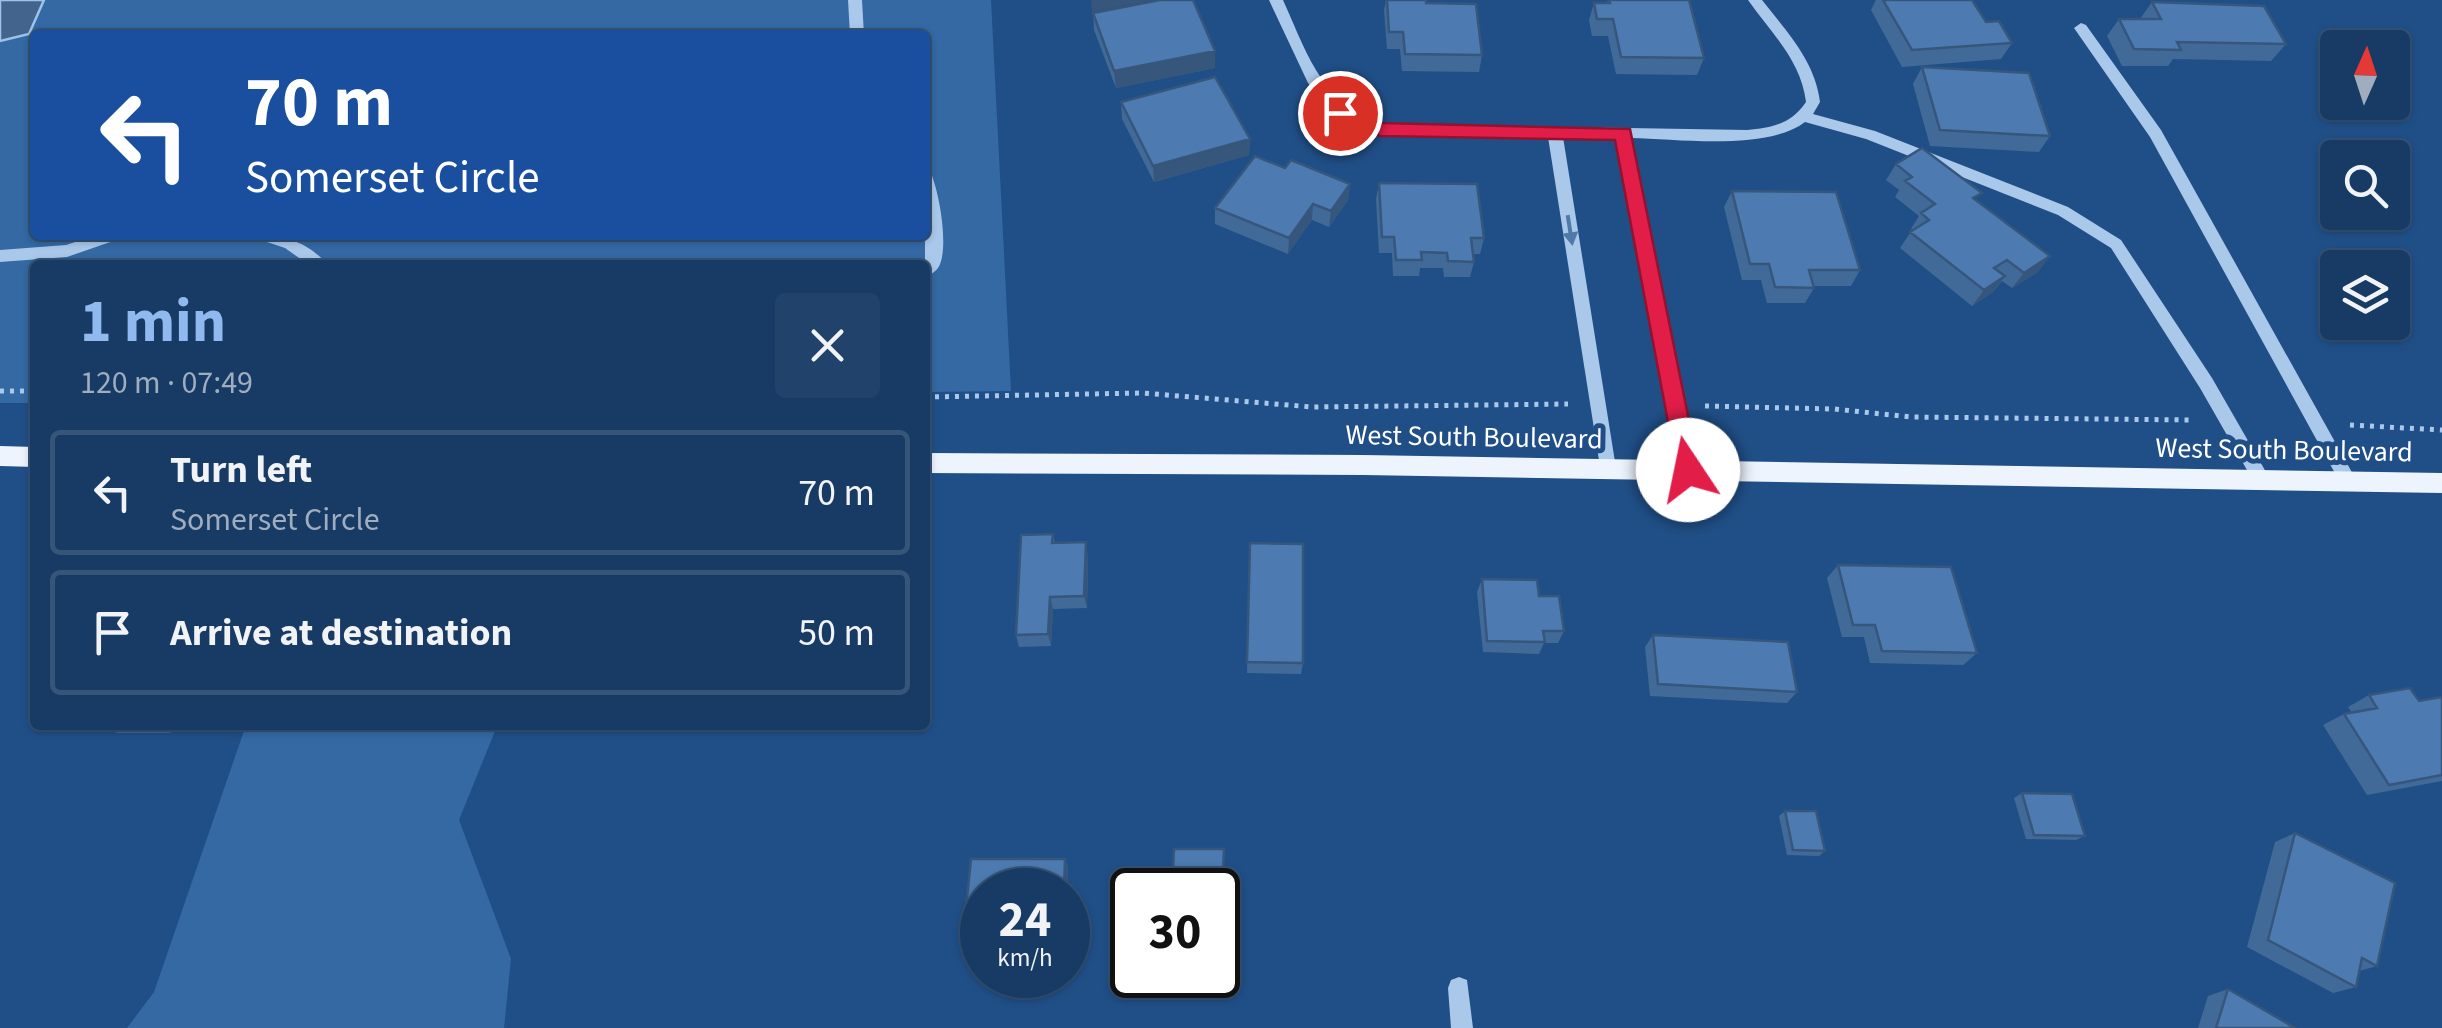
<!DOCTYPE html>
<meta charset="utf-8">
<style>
:root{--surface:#183b65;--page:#21426b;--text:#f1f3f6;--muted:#9fadbf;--line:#365579;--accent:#90b9f0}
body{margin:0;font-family:"Source Sans 3",sans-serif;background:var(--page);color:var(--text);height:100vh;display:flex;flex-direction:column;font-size:38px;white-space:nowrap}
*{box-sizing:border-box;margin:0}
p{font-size:32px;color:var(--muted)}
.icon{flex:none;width:55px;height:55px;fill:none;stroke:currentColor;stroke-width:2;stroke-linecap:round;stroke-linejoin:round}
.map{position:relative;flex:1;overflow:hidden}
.side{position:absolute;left:30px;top:260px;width:900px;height:470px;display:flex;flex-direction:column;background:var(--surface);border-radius:10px;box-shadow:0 2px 8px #0004,0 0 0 2px var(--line)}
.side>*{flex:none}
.top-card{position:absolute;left:30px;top:30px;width:900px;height:210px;border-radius:10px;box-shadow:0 2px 8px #0004,0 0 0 2px var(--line);background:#1a4fa0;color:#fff;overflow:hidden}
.needle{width:65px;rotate:3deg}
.controls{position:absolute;left:2320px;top:30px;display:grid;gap:20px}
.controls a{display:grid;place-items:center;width:90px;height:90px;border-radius:10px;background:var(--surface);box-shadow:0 2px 8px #0004,0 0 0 2px var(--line);font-size:50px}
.speed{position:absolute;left:960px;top:868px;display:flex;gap:20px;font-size:50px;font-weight:700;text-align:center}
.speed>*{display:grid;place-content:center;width:130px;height:130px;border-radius:50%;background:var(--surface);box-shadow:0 2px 8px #0004,0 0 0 2px var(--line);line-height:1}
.speed small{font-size:25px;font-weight:400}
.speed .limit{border:5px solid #111;border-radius:15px;background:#fff;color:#111}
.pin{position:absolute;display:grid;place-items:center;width:85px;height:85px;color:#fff;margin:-42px;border:5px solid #fff;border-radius:50%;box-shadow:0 2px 10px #0007}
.me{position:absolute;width:110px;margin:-55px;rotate:349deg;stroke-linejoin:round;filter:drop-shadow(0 0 8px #0008)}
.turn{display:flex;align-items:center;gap:35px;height:210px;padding:0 50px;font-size:45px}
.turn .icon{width:130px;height:130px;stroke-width:2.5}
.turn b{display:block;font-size:70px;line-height:85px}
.round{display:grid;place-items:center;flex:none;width:105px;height:105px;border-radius:10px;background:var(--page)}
.head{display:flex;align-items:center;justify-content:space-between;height:170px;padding:0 50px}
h1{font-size:60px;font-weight:700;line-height:75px;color:var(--accent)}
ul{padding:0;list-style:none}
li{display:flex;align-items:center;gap:30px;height:125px;margin:0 20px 15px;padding:0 30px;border:5px solid var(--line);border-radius:10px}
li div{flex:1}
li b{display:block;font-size:38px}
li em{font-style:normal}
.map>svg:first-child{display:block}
.green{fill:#3469a4;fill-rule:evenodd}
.water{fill:#43658d;stroke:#9dc3eb;stroke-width:2.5}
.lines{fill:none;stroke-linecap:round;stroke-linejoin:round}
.path{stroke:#aac8ea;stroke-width:5;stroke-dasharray:4 6;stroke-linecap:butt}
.minor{fill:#aac8ea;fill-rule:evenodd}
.major{fill:#edf4fe;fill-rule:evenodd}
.wall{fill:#426a98}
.shaded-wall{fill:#36567c}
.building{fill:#4d7bb1;stroke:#36567c;stroke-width:2.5}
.oneway{fill:#5079aa}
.route{fill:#e11d48;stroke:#92132f;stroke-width:2.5}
.labels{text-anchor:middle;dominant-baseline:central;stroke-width:10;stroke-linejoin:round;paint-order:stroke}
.street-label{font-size:28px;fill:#fff;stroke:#204f87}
</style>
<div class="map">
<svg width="2442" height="1028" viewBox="0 0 2442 1028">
<rect width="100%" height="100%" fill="#204f87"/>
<path class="green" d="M0,0H991L1011,391L925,392V265H35V403H0ZM35,35H925V235H35Z
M246,725H491L495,731L459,820L511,959L504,1028H127L154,992Z"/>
<path class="water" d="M0,0H44L29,34L0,41Z"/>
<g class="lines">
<path class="path" d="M0,391H35
M925,397L1143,393L1312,407L1568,404
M1705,406L1834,409L1911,417L2192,420
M2350,425L2442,430"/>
<path class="minor" d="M848,0H862L864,35H850Z
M1269,0H1283C1308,55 1320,101 1382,124L1747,130C1772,128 1791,124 1806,102C1801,60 1771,33 1748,0H1762C1787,32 1815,61 1820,102L1813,114L1875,131L2068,207L2121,240L2212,378L2270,479L2267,484H2255L2200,388L2111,248L2058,215L1866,139L1805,122C1767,151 1679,139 1631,138L1697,470L1694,475H1682L1679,470L1617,138L1563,137L1616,468L1613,473H1601L1548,137L1381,134L1353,124L1335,113L1308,83Z
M2081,23L2086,25L2161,130L2354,476L2357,481L2354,486H2342L2150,137L2074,28Z
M925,170L930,171C939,190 950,250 938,268C934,273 931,274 925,277V265H921L925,261Z
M97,235H122L119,239L67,257L0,262V250L66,245Z
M255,235C285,235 308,242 328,265H309L285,248L258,239Z
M1459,977L1467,980L1473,1028H1451L1448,988L1451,980Z"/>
<path class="major" d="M0,446L35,447V467L0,466Z
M925,453L1363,455L2442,473V493L1363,475L925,473Z"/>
</g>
<path class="wall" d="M1386,0H1426V3L1482,55L1479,72L1402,71L1400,49H1387L1384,10Z
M1608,0H1689L1704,58L1697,75L1616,74L1608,36H1592L1589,20L1594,3H1607Z
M1876,0H1972L1986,22L2012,43L2001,59L1902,67L1871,10Z
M2152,2L2286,44L2271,61L2173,59L2168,66H2122L2107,36L2119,19H2140Z
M1093,13L1215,51V68L1116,88L1094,30Z
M1922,67L2050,136L2039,152L1930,146L1913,84Z
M1121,102L1250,139L1249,155L1154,182L1122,119Z
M1896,164L1977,200L2038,272L2012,288L2002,281L1993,292L1972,306L1900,248L1912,230L1911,229L1919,216L1895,197L1899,190L1886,180Z
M1285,168L1350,184L1348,200L1329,227L1312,220L1288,254L1215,224V208Z
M1379,183L1484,238L1480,254H1473L1474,262L1470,277H1444L1443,268H1420L1419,276H1393L1392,253H1379L1376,199Z
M1732,191L1860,270L1851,286H1813L1814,288L1805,303H1767L1761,280H1742L1724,207Z
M1053,534L1055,543L1088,555L1087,608L1053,609L1051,646L1019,647L1016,635Z
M1250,543L1303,663L1301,674L1247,673Z
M1838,565L1977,653L1963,665L1870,663L1864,637H1842L1827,578Z
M1482,579L1539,596L1564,631L1558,643H1544L1539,654L1483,652L1477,592Z
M1653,635L1797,692L1787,703L1650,696L1645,647Z
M2369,695L2419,701L2442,697V781L2367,795L2323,725L2344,714L2352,713L2348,707Z
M103,725H175L171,733H117Z
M2022,793L2085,836L2076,840L2026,839L2014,798Z
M1785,811L1825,851L1819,856L1787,855L1779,816Z
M2295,833L2377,966L2359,971L2356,987L2333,993L2247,947L2275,842Z
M971,859H1065L1068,868L1067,890H982V925H970L965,917Z
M2228,989L2295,1028H2198L2208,996Z"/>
<path class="shaded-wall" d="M1091,0H1152L1092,12Z
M1215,51V68L1116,88L1114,71Z
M1250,139L1249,155L1154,182L1153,166Z
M1350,184L1348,200L1329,227L1331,211Z
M1313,204L1312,220L1288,254L1289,238Z
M2050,256L2038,272L2012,288L2024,273Z
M2005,276L1993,292L1972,306L1984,290Z
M1086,542L1088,555L1087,608L1084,596Z
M1050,597L1053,609L1051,646L1048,634Z
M157,725H175L171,733Z
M1065,859L1068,868L1067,890H1064Z"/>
<path class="building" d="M1160,0H1193L1215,51L1114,71L1093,13Z
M1387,0H1426V3L1476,4L1482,55L1405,54L1403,32H1389Z
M1609,0H1689L1704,58L1621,57L1613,19H1597L1594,3H1610Z
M1883,0H1972L1986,22L1999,21L2012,43L1912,50Z
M2152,2L2264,6L2286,44L2177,42L2181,50L2134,49L2119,19H2161Z
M1922,67L2029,73L2050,136L1940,130Z
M1215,77L1250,139L1153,166L1121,102Z
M1922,148L1982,193L1973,198L2050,256L2024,273L2007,260L1994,268L2005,276L1984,290L1910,232L1929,220L1921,213L1935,204L1905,181L1912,177L1896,164Z
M1255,156L1285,168L1291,160L1350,184L1331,211L1313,204L1289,238L1215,208Z
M1379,183L1477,184L1484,238H1471L1474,262L1448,261L1447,253L1421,252L1422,260H1396L1394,237H1382Z
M1732,191L1836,192L1860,270H1809L1814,288L1775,287L1769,264H1750Z
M1053,534L1052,543L1086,542L1084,596L1050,597L1048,634L1016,635L1021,535Z
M1250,543L1303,544V663L1247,662Z
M1838,565L1951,567L1977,653L1882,651L1875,625H1853Z
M1482,579L1537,580L1539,596H1559L1564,631H1543L1545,642L1487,641Z
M1653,635L1788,642L1797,692L1658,684Z
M2410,688L2419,701L2442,697V775L2389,785L2344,714L2377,708L2369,695Z
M2022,793L2072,794L2085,836L2034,835Z
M1785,811H1816L1825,851L1793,850Z
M2295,833L2395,883L2377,966L2362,958L2356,987L2268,940Z
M1174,849H1224L1221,916H1218V890H1172Z
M971,859H1065L1064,890H982V917H965Z
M2228,989L2295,1028H2216Z"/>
<defs><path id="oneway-solid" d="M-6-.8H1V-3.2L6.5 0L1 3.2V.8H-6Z" transform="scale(2.5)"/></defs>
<use class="oneway" href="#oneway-solid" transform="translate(1570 230) rotate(81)"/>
<path class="route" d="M1340,107L1382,123L1630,129L1699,470L1696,477L1688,479L1677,470L1615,140L1380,136L1333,118V109Z"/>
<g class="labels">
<g class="street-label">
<text transform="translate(1474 437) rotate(1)">West South Boulevard</text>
<text transform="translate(2284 450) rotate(1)">West South Boulevard</text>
</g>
</g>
</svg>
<div class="controls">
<a><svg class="needle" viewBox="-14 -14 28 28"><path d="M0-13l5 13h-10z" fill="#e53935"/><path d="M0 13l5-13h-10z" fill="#9fadbf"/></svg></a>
<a><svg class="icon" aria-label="search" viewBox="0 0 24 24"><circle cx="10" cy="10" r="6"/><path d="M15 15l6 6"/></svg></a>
<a><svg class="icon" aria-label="layers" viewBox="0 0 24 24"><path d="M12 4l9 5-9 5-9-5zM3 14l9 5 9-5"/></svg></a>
</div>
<div class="speed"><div>24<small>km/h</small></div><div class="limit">30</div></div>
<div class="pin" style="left:1340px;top:113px;background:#d93025"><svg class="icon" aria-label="arrive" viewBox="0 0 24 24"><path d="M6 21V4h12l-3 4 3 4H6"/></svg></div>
<svg class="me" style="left:1688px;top:470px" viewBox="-20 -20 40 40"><circle r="19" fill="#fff"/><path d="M0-13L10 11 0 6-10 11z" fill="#e11d48"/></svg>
<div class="top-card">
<div class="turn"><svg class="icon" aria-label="left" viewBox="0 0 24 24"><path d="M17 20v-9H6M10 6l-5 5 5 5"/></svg><div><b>70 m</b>Somerset Circle</div></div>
</div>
<section class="side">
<div class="head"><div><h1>1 min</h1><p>120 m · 07:49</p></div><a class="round"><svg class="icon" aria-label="close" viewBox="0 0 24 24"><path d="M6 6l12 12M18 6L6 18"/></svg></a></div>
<ul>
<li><svg class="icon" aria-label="left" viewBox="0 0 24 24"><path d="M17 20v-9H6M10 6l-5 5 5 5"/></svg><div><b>Turn left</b><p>Somerset Circle</p></div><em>70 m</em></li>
<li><svg class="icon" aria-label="arrive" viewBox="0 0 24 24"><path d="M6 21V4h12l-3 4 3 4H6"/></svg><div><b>Arrive at destination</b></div><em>50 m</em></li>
</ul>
</section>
</div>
